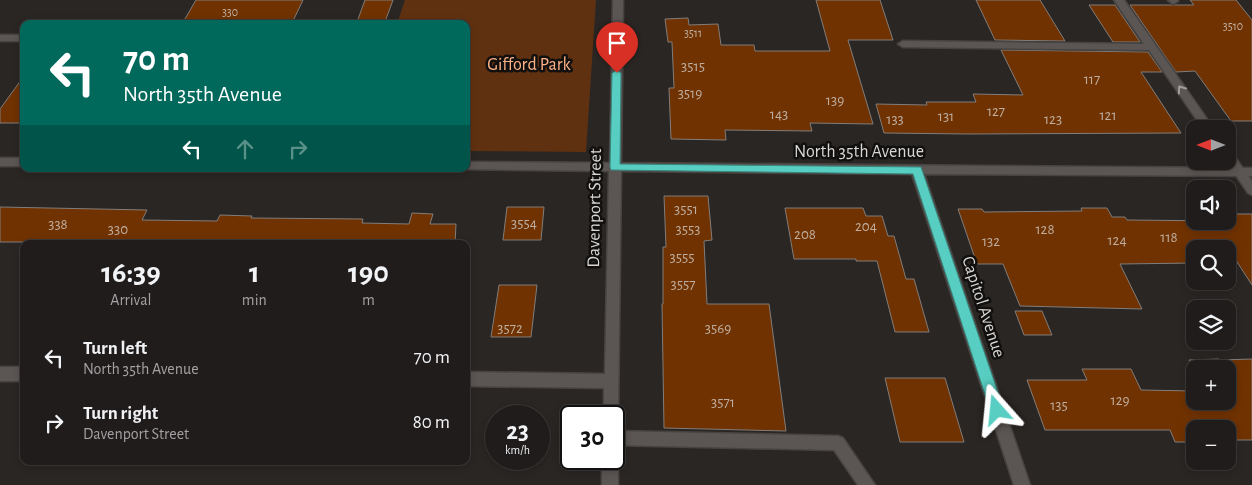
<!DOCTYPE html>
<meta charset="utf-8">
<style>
:root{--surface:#201c1b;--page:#2d2928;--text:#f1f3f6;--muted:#a2a1a3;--line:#3d3a3a}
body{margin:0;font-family:"Alegreya Sans",sans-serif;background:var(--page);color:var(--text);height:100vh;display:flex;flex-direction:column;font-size:19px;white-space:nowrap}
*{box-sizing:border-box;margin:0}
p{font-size:16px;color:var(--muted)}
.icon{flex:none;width:28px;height:28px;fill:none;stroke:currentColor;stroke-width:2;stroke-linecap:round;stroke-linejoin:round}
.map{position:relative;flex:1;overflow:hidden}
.panel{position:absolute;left:20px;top:240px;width:450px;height:225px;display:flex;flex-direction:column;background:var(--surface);border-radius:10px;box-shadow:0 2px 8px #0003,0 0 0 1px var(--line)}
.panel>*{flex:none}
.banner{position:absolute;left:20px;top:20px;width:450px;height:152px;border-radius:10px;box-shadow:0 2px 8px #0003,0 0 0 1px var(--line);background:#00695c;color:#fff;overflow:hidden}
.needle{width:32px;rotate:270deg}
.controls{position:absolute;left:1186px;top:120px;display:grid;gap:10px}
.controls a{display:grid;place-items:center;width:50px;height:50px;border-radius:10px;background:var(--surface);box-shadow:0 2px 8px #0003,0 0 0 1px var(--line);font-size:25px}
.speed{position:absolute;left:485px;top:405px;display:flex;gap:10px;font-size:25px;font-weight:700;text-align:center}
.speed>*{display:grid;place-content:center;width:65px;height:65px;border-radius:50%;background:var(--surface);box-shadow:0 2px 8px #0003,0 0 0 1px var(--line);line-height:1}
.speed small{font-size:12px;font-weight:400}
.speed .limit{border:2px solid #111;border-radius:8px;background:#fff;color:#111}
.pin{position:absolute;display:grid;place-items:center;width:42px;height:42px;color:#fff;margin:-51px -21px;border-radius:50% 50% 50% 0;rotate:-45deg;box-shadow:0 0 5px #0007}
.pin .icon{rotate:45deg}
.me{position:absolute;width:55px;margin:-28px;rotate:342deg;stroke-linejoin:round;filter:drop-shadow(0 0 4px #0008)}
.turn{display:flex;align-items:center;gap:18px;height:105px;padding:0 20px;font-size:22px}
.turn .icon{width:65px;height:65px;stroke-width:2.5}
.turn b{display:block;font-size:35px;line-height:42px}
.lanes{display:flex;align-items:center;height:48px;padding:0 20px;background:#0003;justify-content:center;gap:25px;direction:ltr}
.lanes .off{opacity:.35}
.eta{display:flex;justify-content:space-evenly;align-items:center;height:85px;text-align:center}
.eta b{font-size:30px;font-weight:700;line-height:35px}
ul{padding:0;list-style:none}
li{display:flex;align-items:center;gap:15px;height:65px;padding:0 20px}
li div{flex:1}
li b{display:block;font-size:19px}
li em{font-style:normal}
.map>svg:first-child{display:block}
.green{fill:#603110}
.building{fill:#703200;stroke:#827d7a}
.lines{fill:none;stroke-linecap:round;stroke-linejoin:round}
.service-casing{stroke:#464341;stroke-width:3}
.minor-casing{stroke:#464341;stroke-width:3}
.service{fill:#5b5654;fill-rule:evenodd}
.minor{fill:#5b5654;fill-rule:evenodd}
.oneway{stroke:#a09d9b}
.route{fill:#57cec1;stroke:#39867d}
.labels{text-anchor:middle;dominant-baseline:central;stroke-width:5;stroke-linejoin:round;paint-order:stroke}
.far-number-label{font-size:12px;fill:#bfaea0}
.number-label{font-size:15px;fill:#bfaea0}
.park-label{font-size:18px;fill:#feb285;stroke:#11100f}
.street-label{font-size:18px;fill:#d9d7d5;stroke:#11100f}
</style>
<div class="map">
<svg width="1252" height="485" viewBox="0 0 1252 485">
<rect width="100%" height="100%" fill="#2a2624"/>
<path class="green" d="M405,0H596L586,152L466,151V24H397Z"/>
<path class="building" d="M196,0H303L293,21L241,20L239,24H182Z
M365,0H393L385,22H357Z
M816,0H880L893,40H848L873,124L810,123L812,131L725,130L726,140L671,139L669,88H674L672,42H668L665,19L688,18L689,25L718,24L721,45H754L755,51H830Z
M976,0H1040L1065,41L995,40Z
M1190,0H1236L1252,20V121H1231L1195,71L1176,72L1130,5H1194Z
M1089,5H1115L1140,42H1113Z
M1001,50L1148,52L1162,72H1141L1181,133L969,134L884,133L876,104L927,105L926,102H976L973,94L1023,95Z
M24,76V123H0V109Z
M664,196H708L712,240L704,241L707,304H769L786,431L664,428L662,304H663V247H666Z
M0,207L147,210L142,220L217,221L220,215L252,216L251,218L363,219L362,223L409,224L412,213L433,214L430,224H456L455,244H35L36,242H0Z
M507,207H544L541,240H503Z
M785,208H863L866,216H882L888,236H894L906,279H914L929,332H895L877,261H856V259H794Z
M1081,208H1107L1112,217H1125L1127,220L1228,221V214H1252V285L1228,248L1195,247V263L1120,264L1142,309L1020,306L1003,264H977L958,209H982L984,212L1082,211Z
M499,285H537L531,337H491Z
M1015,311H1042L1052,335H1024Z
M1219,359L1220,360L1252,359V440H1234L1228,429H1195V442H1175L1170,430H1045L1027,380H1087L1082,369H1131L1141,390L1195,391V401H1228V369H1195V371L1189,360Z
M885,378H945L964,442H900Z"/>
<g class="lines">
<g class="service-casing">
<path id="service" d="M1114,0H1124L1214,129H1203L1149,50L903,47L898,44L903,41L1144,44Z
M1168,0H1178V1L1173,4Z
M0,35H24V41H0Z
M1228,152L1232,153L1252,181V195L1248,193L1226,161H1228Z
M614,431L838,436L843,438L875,485H858L834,450L614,445Z"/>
</g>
<g class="minor-casing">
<path id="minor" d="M613,0H623L621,163L1252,168V176L924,174L1030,485H1014L912,174L621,171L618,416L616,421L614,422V416H604V388L466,386V372L605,374L609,171L462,169H466V162L610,163Z
M0,158H24V166H0Z
M0,367H24V381H0Z
M614,453L618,459V485H602V459H614Z"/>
</g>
<use href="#service" class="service"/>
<use href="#minor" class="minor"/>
</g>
<defs><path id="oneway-chevron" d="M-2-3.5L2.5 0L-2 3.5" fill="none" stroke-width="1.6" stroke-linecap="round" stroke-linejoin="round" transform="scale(1.25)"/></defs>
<use class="oneway" href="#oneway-chevron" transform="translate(1181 89) rotate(-125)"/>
<path class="route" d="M617,70L621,73L620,164L921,167L1004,410L1002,414L997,416L992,414L990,410L913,174L611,170L610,167L612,73Z"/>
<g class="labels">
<g class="far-number-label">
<text x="230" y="12">330</text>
<text x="1233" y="26">3510</text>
<text x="693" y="33">3511</text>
</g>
<g class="number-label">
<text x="693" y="66">3515</text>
<text x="1092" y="79">117</text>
<text x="690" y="93">3519</text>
<text x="835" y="100">139</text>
<text x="996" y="111">127</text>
<text x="779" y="114">143</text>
<text x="1108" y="115">121</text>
<text x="946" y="116">131</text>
<text x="895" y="119">133</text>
<text x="1053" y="119">123</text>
<text x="686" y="209">3551</text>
<text x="524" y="223">3554</text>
<text x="58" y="224">338</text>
<text x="866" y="226">204</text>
<text x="118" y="229">330</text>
<text x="688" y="229">3553</text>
<text x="1045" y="229">128</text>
<text x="805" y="234">208</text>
<text x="1169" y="237">118</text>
<text x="1117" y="240">124</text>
<text x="991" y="241">132</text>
<text x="682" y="257">3555</text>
<text x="683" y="284">3557</text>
<text x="510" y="328">3572</text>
<text x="718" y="328">3569</text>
<text x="1120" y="400">129</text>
<text x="723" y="402">3571</text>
<text x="1059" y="405">135</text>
</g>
<g class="park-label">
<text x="529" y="65">Gifford Park</text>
</g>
<g class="street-label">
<text x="859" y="152">North 35th Avenue</text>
<text transform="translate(595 208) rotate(-89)">Davenport Street</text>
<text transform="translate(983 307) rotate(72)">Capitol Avenue</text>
</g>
</g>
</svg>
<div class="controls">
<a><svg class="needle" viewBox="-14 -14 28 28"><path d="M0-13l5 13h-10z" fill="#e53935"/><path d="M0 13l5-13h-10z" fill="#a2a1a3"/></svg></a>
<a><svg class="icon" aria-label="sound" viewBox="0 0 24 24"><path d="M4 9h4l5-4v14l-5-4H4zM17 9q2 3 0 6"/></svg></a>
<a><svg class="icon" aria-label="search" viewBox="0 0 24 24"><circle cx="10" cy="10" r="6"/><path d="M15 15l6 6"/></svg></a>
<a><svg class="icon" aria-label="layers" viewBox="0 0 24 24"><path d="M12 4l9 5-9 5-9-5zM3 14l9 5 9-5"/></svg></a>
<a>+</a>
<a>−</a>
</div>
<div class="speed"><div>23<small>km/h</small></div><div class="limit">30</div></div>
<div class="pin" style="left:617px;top:73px;background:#d93025"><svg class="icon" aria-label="arrive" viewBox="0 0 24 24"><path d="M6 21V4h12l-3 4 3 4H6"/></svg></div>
<svg class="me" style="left:997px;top:410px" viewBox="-20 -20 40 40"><path d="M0-17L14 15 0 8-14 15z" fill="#57cec1" stroke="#fff" stroke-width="4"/></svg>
<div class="banner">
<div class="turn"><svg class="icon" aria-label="left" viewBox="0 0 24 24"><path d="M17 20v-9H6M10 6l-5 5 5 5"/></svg><div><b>70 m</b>North 35th Avenue</div></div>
<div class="lanes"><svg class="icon" aria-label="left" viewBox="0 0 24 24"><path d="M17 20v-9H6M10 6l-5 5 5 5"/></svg><svg class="icon off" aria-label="ahead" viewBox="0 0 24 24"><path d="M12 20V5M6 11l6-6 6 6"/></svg><svg class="icon off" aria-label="right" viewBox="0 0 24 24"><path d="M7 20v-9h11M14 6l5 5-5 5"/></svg></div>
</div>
<section class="panel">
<div class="eta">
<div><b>16:39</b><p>Arrival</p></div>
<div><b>1</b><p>min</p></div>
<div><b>190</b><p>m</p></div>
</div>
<ul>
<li><svg class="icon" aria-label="left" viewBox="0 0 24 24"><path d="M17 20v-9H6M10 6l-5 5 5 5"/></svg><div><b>Turn left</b><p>North 35th Avenue</p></div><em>70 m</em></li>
<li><svg class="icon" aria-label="right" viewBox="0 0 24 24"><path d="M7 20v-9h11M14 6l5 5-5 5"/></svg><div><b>Turn right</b><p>Davenport Street</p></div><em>80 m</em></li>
</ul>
</section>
</div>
